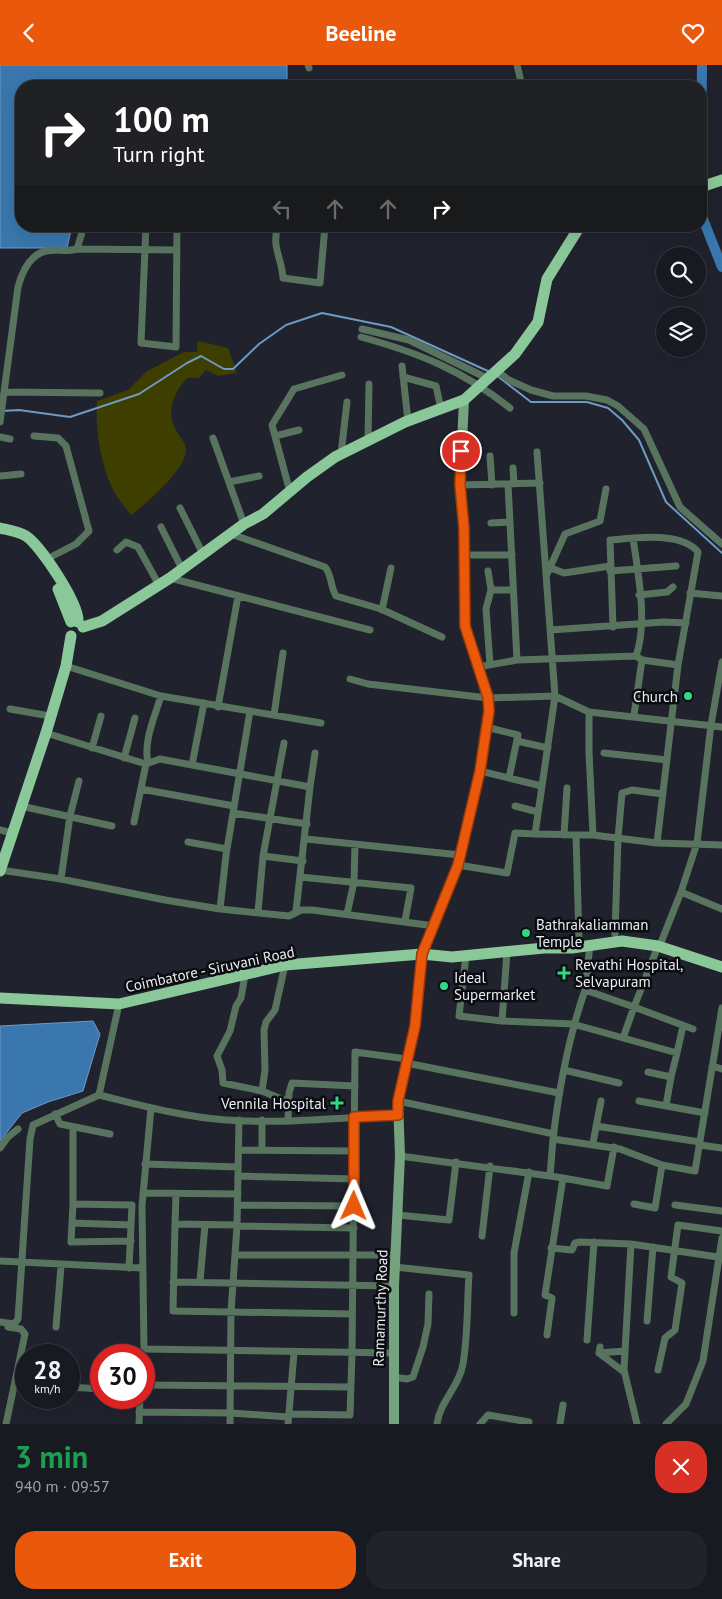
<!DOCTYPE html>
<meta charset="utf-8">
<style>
:root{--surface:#181a22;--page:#21232a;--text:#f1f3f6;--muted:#9fa1a5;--line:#363840;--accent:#ea580c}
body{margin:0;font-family:"PT Sans",sans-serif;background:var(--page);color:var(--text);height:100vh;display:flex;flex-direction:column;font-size:19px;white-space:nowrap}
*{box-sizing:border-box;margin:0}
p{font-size:16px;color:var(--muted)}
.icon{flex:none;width:28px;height:28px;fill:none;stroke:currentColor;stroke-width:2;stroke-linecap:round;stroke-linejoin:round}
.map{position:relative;height:1359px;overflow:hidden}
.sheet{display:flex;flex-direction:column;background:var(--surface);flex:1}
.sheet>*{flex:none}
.guide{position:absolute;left:15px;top:15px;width:692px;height:152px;border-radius:20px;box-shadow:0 5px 20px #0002,0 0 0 1px var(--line);background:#202124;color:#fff;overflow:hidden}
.controls{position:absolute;left:656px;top:182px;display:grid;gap:10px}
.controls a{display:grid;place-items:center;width:50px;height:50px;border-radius:50%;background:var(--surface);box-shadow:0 5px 20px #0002,0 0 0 1px var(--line);font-size:25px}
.speed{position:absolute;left:15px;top:1279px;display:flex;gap:10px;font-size:25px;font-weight:700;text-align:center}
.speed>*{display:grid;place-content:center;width:65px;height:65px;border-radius:50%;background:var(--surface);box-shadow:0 5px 20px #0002,0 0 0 1px var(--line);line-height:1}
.speed small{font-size:12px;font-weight:400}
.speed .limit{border:8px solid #d22;background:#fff;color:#111}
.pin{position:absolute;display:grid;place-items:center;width:42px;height:42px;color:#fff;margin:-21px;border:2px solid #fff;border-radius:50%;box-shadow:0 1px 5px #0007}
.me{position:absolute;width:55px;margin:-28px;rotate:1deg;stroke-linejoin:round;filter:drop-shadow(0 0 4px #0008)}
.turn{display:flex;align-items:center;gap:18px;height:105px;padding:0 15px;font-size:22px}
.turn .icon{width:65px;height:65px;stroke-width:2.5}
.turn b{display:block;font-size:35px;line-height:42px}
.lanes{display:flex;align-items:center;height:48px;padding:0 15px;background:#0003;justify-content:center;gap:25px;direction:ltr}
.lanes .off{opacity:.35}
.round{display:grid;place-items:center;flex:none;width:52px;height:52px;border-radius:20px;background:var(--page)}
.summary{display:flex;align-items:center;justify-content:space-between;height:85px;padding:0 15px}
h1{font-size:30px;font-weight:600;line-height:38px;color:#1e9e55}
.cta{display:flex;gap:10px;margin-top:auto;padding:10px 15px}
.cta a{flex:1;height:58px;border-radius:20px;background:var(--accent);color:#fff;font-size:20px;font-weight:600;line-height:58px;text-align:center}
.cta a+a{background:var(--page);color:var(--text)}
header{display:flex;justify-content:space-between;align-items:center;height:65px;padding:0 15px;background:var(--accent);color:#fff;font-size:22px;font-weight:600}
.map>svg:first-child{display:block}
.green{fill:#3d3e00}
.water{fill:#3977ae;stroke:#6e9ac3}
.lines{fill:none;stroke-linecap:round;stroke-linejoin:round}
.stream{stroke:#6e9ac3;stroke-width:2}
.river{stroke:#3977ae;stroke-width:10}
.street{stroke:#58745e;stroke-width:7}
.secondary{stroke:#75a37f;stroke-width:10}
.primary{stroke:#8bc899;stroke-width:11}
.route-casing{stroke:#983908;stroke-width:12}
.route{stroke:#ea580c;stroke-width:9}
.poi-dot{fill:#30d883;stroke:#0b0c10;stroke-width:2}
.labels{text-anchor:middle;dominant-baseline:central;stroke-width:5;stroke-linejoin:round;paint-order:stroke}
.poi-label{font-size:15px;fill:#eaecf3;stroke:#0b0c10;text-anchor:start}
.street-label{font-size:15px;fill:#eaecf3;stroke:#0b0c10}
</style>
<header><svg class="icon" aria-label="back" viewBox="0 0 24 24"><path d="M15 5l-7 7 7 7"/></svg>Beeline<svg class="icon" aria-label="heart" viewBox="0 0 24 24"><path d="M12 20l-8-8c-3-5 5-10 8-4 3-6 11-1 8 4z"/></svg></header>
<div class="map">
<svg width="722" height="1359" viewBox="0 0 722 1359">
<rect width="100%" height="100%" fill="#20222d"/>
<path class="green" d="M198,276L228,283L237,308L218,311L206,305L199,313H187C175,326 165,347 176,365C180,373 186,377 186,386C185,405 146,439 131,450C126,443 119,436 115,428C101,403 95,364 97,336L128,325L147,306L184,287H197Z"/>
<path class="water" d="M0,0H287V21H21V161H72L67,183H0Z
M93,956L100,969L83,1026L48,1037L22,1048L0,1076V961Z"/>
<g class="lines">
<path class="stream" d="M496,310L531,337H587L608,343L622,355L639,375L666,437L722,488
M2,346L19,345L70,352L139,329L187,298L201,291L224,304H233L259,279L286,260L322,248L391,262L490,307"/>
<path class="river" d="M701,100L702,0
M701,149L722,202"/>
<path class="street" d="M308,0L309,3
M517,0L522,21
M146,161L141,278L176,282L177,161
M278,161C271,181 282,194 283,213L320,218L325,161
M77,184L177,185
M362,264L409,275L489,314
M361,272C419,288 462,305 510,343
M402,301L408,356
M497,306L509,315L531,325L553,331H586L607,335L618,341L644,364L680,442L722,479
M403,312L436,321L441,344
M4,327L100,328
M0,357L18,222C22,207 29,190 46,186C56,184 66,187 77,184L84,161
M34,371L58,373L66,381L89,466L76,479L47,494
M275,371L299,365
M0,372L10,374
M213,373L244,459
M368,375L369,319
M537,387L555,631L542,721
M341,389L347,337
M490,391L492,420
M513,403L514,419
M0,411L21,409
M229,417L259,411
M508,419L517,595
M460,420L540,418
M290,427L272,360L294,324L342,310
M180,443L203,489
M491,458L510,457
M161,462L182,504
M231,469L325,502C332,510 330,521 336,531L381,544L442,572
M633,473C638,508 648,558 636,591
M117,485L126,477L138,482L159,520
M464,490H512
M551,503L564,508L610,501
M488,506L491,525L486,544L490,599
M610,506L676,501
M547,509L565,469L600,456L606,424
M170,513L370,565
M491,525H513
M690,528L722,531
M639,530L667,527L673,522
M382,545L391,503
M613,562L610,475C636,473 681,466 698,487L678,600L657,778
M551,565L664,557L686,558
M66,601L161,631L321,658
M478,602L517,595L636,591L642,595
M350,614L368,619L488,633L555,631L589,647L722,662
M218,642L238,531
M10,644L50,651
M589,647V687L593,770
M274,650L283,588
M634,650L642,595L678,600
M486,662L518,670L509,713
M46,668L146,699L160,694L310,722L296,846
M517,676L548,683
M92,683L101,651
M604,688L667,695
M124,693L135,653
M148,697C143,677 155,651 161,631
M192,700L204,638
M480,706L542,721L535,769L593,770L657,778L722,780
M310,722L315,688
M141,724L234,741
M21,741L112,761
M515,741L538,747
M233,748L307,759
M134,757L146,699
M0,765L12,768
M564,770L567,723
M576,771L579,874
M306,774L460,790
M188,777L227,784
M263,791L303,796
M458,800L507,808L515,768L535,769
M0,805L61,814L165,835L220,844L289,851L301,845H312L435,861
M300,812L411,823L405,856
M61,814L70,751L79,716
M681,827L697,778L711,660L722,597
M220,844L226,790L250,646
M258,847L263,791L284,678
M347,849L354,817L355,780
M615,869L618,773L622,728L632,725L663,729
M662,875L681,827L722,844
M466,891L459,951L502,956L573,959L677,988L683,961
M245,910L241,933L236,941L230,966L217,991L222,1005L223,1018L262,1026L289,1037
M585,925L590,880
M119,939L99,1030C140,1040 183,1052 226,1055C283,1059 341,1053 398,1050
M502,956L507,887
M623,973L634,942L693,964
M406,998L559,1028
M712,1001L722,1004
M564,1005L619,1018
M648,1007L671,1012L666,1041
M671,1012L677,988
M262,1026L265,1005L264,965L266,957L275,945L285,900
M398,1036L554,1069
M639,1036L705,1048
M151,1043L142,1141L144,1284L393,1288
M55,1049L60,1059L110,1069
M262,1055V1085
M288,1055L289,1028L292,1018L355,1021
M596,1061L700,1077
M553,1074C559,1023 568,974 585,925L634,942L658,881
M593,1078L601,1036
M700,1080L722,1083
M0,1083L8,1072L18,1064
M239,1085L355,1086
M400,1091L550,1111L553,1074L620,1084L662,1100L695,1106L722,943
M145,1099L238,1102
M238,1111L355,1114
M563,1113L607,1121L614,1082
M143,1128L238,1129
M73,1139V1062
M634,1139L655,1143L662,1100
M238,1140L354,1141
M675,1140L722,1146
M398,1150L449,1155L456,1097
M72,1158L131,1160
M175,1159L176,1129
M237,1160L175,1159L173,1246L352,1249
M237,1161L354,1163
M482,1171L490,1101
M631,1179L624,1305L637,1359
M551,1183L572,1185L575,1178L580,1177L631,1179L718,1192
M235,1190H396
M0,1196L142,1203
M395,1202L469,1210C467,1239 468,1270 463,1299C459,1322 440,1336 437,1359
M129,1203C130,1182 131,1161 132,1140L73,1139L71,1177L131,1176
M200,1216L205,1160
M173,1217L394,1221
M514,1248V1188L529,1107
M647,1256L653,1182
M0,1257L14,1259L18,1254L30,1074L33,1060L99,1030
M56,1262L61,1201
M547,1270L552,1233L545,1230L563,1113L550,1111
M587,1275L594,1177
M600,1282L599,1288L624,1307
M599,1288L625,1286
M658,1305L665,1273L675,1265L682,1218L671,1212L678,1160L722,1166
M393,1312L407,1314L413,1312L423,1282L428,1259L429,1229
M144,1320L351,1322
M69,1322L101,1324
M139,1347L231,1348L288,1352
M290,1349L350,1350L352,1288L355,987L407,994
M6,1359L25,1269L21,1264L8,1262
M139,1359L140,1332
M230,1359L231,1247L237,1161L239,1055
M288,1359L294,1288
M480,1359L488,1350L529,1357
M560,1359L563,1340
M666,1359L686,1339L703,1296L722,1173"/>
<path class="secondary" d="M394,1359V1221L400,1091L398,1036L415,961L422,889L458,800L480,706L489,647L488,633L465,561L464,463L460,420L464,335"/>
<path class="primary" d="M701,122L722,115
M0,463C9,465 18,466 26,471C41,481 80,540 78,557
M58,524L71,557
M83,562L102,556L170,513L244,459L263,449L307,412L335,392L405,357L464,335L515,289L538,257L547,214L580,161
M0,806L46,668L66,601L71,571
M0,933L119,939L285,900L422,889L452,892L544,883H572L622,876L658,881L722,902"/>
</g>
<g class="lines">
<g class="route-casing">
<path id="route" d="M354,1141V1052L398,1050V1036L415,961L422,889L458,800L480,706L489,646L488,632L465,561L464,463L460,420L461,386"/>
</g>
<use href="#route" class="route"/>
</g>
<g class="poi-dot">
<circle cx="688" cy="631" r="5"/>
<circle cx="526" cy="868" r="5"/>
<path d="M561.5 900.5h5v5h5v5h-5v5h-5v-5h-5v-5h5z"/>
<circle cx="444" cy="921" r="5"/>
<path d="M334.5 1030.5h5v5h5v5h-5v5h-5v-5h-5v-5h5z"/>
</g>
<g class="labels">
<g class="poi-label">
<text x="678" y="631" text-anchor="end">Church</text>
<text x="536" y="859">Bathrakaliamman<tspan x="536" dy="17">Temple</tspan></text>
<text x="575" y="899">Revathi Hospital,<tspan x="575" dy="17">Selvapuram</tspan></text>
<text x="454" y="912">Ideal<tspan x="454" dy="17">Supermarket</tspan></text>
<text x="326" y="1038" text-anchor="end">Vennila Hospital</text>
</g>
<g class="street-label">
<text transform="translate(210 904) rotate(-12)">Coimbatore - Siruvani Road</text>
<text transform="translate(380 1243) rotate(-88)">Ramamurthy Road</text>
</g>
</g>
</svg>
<div class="controls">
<a><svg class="icon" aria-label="search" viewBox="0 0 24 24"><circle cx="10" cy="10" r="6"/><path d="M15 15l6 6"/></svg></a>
<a><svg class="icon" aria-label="layers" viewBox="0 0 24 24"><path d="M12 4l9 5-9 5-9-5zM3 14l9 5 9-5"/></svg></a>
</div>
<div class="speed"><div>28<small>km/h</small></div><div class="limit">30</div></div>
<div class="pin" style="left:461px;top:386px;background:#d93025"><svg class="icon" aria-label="arrive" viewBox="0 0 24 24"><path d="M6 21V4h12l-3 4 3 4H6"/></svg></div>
<svg class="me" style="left:354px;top:1141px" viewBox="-20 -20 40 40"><path d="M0-17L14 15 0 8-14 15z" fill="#ea580c" stroke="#fff" stroke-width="4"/></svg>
<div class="guide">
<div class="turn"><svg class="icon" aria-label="right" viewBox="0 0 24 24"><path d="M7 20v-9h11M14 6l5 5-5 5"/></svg><div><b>100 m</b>Turn right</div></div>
<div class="lanes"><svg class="icon off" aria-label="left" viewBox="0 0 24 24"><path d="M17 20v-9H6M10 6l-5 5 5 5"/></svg><svg class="icon off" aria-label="ahead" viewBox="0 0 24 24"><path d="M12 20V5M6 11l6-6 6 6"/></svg><svg class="icon off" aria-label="ahead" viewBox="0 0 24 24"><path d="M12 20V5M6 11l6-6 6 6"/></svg><svg class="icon" aria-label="right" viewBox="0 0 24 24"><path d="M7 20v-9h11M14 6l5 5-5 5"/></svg></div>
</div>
</div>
<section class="sheet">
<div class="summary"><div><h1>3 min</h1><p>940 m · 09:57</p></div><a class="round" style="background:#d93025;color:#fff"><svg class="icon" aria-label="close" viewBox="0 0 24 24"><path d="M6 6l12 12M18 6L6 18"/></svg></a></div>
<div class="cta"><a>Exit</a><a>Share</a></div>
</section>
